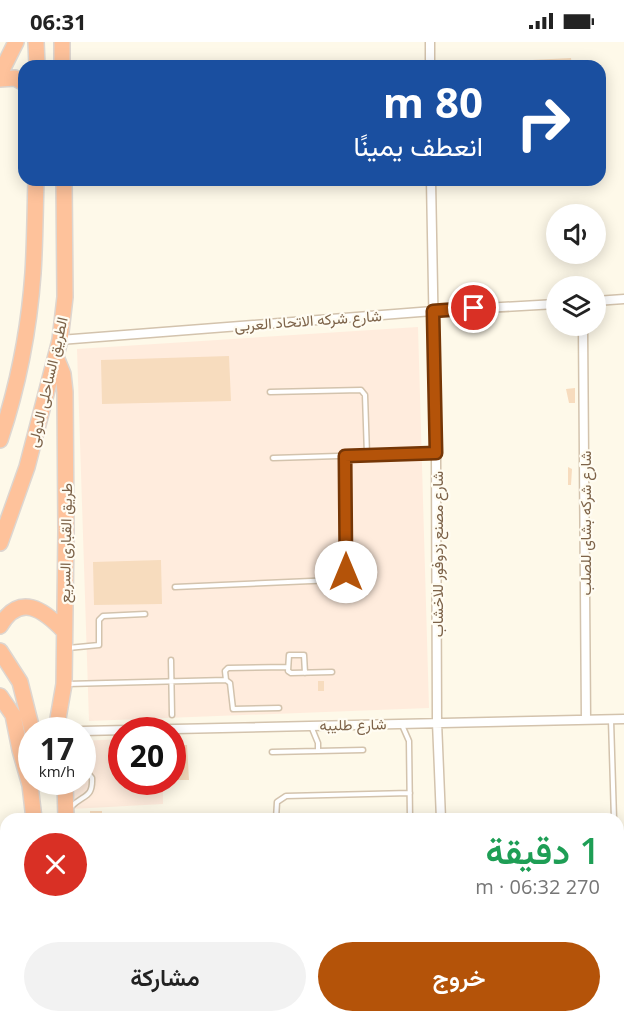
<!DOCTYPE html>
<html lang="ar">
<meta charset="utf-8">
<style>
:root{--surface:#fff;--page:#f2f2f2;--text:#222;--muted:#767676;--accent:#b45309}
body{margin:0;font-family:"Open Sans",Vazirmatn,sans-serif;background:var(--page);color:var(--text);direction:rtl;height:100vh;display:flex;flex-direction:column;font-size:22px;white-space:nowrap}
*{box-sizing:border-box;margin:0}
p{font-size:20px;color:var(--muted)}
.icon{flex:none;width:33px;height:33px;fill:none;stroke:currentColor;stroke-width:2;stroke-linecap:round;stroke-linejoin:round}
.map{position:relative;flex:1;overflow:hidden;direction:ltr}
.drawer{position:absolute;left:0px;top:771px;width:624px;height:210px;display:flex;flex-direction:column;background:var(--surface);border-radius:18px 18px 0 0;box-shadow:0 3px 15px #0003;direction:rtl}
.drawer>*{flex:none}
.banner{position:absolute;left:18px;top:18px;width:588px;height:126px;border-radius:18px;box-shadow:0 3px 15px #0003;direction:rtl;background:#1a4fa0;color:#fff;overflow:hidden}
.controls{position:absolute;left:546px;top:162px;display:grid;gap:12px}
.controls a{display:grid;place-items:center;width:60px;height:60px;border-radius:50%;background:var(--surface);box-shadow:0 3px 15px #0003;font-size:30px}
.speed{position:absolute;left:18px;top:675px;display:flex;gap:12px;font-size:30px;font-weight:700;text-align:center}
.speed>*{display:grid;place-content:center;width:78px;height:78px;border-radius:50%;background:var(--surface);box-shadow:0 3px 15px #0003;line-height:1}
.speed small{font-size:15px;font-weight:400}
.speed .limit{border:9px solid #d22;background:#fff;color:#111}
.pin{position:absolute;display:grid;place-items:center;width:51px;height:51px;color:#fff;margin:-26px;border:3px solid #fff;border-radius:50%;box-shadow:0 2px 6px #0007}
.me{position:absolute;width:66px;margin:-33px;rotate:0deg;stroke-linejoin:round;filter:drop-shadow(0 0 4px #0008)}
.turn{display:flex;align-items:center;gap:21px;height:126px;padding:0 24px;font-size:27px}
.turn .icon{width:78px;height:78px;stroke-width:2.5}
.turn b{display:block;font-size:42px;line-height:51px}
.round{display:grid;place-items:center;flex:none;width:63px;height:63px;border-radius:32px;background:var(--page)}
.overview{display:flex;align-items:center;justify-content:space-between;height:102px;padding:0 24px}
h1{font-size:36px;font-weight:600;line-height:45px;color:#1e9e55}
.action{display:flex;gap:12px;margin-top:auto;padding:12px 24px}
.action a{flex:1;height:69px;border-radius:36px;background:var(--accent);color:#fff;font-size:24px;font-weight:600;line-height:69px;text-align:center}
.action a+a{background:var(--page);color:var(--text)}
.status{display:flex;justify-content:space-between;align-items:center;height:42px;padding:0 30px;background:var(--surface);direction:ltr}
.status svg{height:16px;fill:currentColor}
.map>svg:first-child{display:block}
.commercial{fill:#ffecdd}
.building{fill:#f7dcbe}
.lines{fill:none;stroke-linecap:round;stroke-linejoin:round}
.lane-casing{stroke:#d3c3ad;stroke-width:7}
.street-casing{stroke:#d3c3ad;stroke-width:11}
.highway-casing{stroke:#ddd6d0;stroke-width:18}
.lane{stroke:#fff;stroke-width:4}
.street{stroke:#fff;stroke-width:8}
.highway{stroke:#fec29b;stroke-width:15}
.route-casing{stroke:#753606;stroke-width:15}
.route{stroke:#b45309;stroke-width:10}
.labels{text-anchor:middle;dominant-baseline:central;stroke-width:4.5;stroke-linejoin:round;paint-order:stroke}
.street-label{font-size:15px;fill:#7d6349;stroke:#fffcf2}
</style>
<div class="status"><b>06:31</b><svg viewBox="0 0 49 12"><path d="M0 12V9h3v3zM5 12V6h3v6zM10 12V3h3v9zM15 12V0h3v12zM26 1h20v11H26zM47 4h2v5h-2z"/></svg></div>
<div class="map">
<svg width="624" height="981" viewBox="0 0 624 981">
<rect width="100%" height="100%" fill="#fef9e9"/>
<path class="commercial" d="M418,285L429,666L89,679L77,307Z
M121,697L122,740H163V762L72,767L71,740H82L83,699Z"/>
<path class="building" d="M571,16L572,24H474L475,21Z
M229,314L231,359L102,362L101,318Z
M575,346V361H569L566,347Z
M568,425L572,427L571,443H568Z
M161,518L162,562L94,563L93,520Z
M318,639H324V649H318Z
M174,703H187L189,738H176Z
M90,769H102V777H90Z
M237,975H256V981H237Z"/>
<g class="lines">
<g class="lane-casing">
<path id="lane" d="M270,350L361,348L365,353L367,413
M273,416L436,411
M175,545L334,538C343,535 346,533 347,523L345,414
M68,606L99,603V578L103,574L145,572
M171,618L172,673
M305,631L304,613H289L288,629L291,631L332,630
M226,638L225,629L228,626L288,625
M67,642L226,638L230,641L233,667L279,666
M611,678L614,777
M402,683L409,699L410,777
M311,684L318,701V709
M272,710L363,708
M71,765C83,752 93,757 92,736L88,731L82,729
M276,777L277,760L286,754L410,751
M618,889L620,955
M0,927L6,926
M0,949L6,950
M3,949L4,981
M16,975L17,981
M27,975V981"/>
</g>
<g class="street-casing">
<path id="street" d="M430,0V24
M431,138L436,411L437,680L441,777
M596,259L624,257
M583,284L586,678
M60,298L433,269L556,262
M82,689L624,677
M449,975L450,981"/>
</g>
<g class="highway-casing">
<path id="highway" d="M36,0L37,24
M62,0V24
M0,32L16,0
M0,37L15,36L24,41
M0,398C18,344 29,288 33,231C35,200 35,169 36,138
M0,501L27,425L60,298L65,255L64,138
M0,584C20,550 44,568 64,589
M0,609L20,640L32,688
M0,654L13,673L20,708L30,743L34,777
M56,688L64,642L66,489L65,350L63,332L56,315
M65,740L66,777
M54,975V981
M76,975L77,981"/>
</g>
<use href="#lane" class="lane"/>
<use href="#street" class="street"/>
<use href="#highway" class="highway"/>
</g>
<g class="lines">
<g class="route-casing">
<path id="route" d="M346,530L345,414L436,411L433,269L474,266"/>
</g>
<use href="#route" class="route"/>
</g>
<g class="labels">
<g class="street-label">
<text transform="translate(308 278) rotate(-4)">شارع شركه الاتحاد العربى</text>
<text transform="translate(47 340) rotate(-77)">الطريق الساحلى الدولى</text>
<text transform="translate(585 481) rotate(-90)">شارع شركه بشاى للصلب</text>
<text transform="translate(65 501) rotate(-89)">طريق القبارى السريع</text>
<text transform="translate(437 512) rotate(-90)">شارع مصنع زدوفور للاخشاب</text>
<text transform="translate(353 682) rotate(-1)">شارع طليبه</text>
</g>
</g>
</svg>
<div class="controls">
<a><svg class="icon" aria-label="sound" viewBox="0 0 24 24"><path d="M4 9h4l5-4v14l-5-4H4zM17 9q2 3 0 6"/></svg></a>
<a><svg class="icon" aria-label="layers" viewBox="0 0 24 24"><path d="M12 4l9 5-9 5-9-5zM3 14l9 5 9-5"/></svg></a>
</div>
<div class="speed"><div>17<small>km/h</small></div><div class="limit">20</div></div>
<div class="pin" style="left:474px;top:266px;background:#d93025"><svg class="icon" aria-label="arrive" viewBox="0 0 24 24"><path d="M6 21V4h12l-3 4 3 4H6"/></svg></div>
<svg class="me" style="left:346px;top:530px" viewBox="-20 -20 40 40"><circle r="19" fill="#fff"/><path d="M0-13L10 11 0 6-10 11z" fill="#b45309"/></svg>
<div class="banner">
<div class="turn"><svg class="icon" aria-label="right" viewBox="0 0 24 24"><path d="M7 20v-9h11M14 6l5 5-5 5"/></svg><div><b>80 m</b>انعطف يمينًا</div></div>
</div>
<section class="drawer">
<div class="overview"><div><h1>1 دقيقة</h1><p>270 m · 06:32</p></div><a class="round" style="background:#d93025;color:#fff"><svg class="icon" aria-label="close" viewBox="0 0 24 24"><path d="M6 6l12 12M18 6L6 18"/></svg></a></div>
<div class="action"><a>خروج</a><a>مشاركة</a></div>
</section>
</div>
